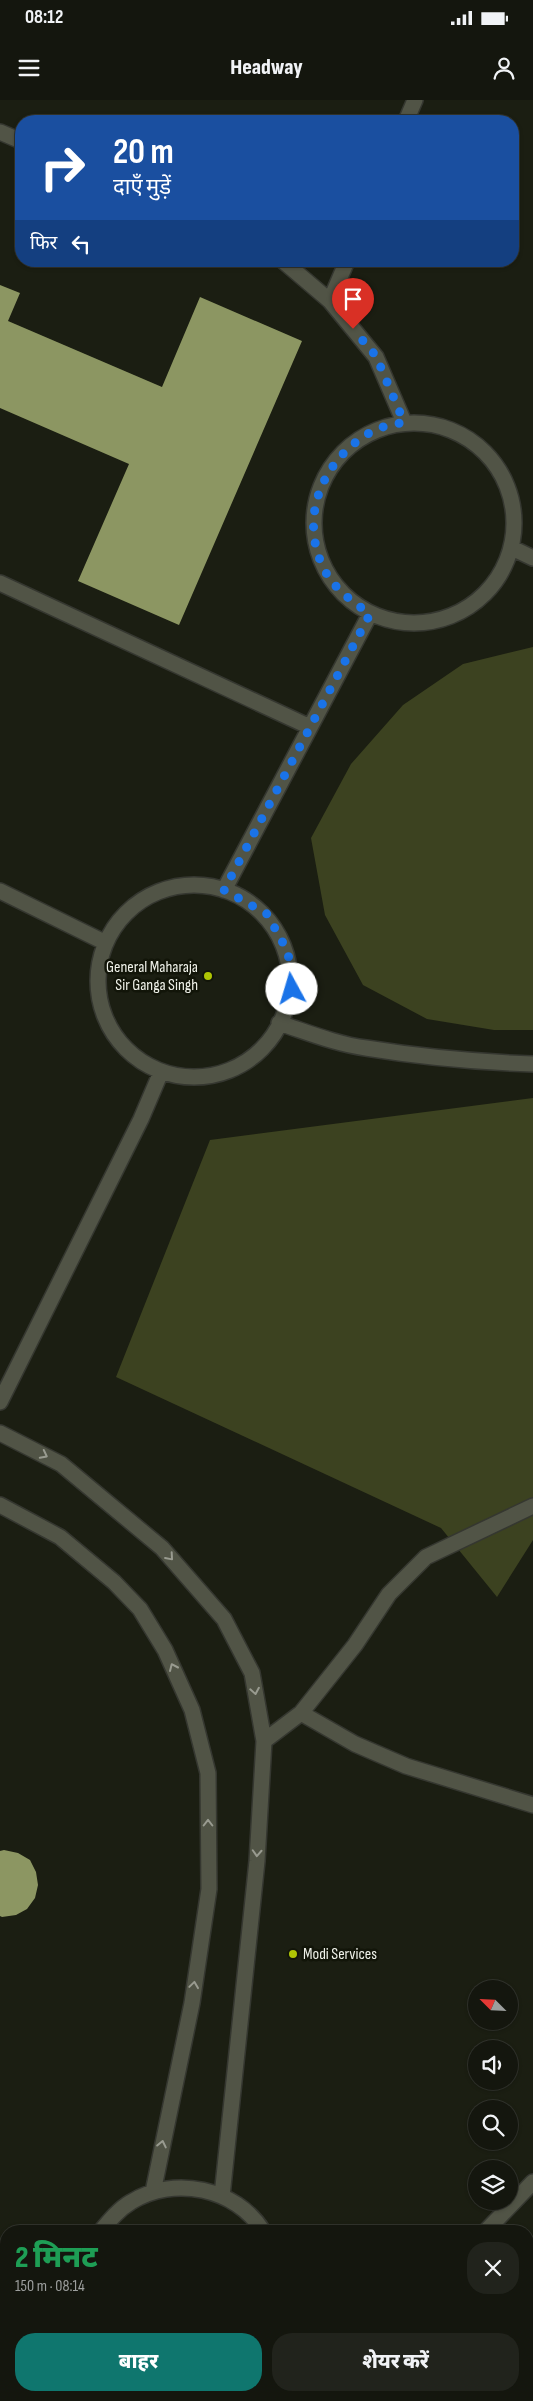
<!DOCTYPE html>
<html lang="hi">
<meta charset="utf-8">
<style>
:root{--surface:#14160e;--page:#21231c;--text:#f1f3f6;--muted:#9d9f9e;--line:#33352e;--accent:#0f766e}
body{margin:0;font-family:"Sofia Sans Condensed","Noto Sans Devanagari",sans-serif;background:var(--page);color:var(--text);height:100vh;display:flex;flex-direction:column;font-size:19px;white-space:nowrap}
*{box-sizing:border-box;margin:0}
p{font-size:16px;color:var(--muted)}
.icon{flex:none;width:28px;height:28px;fill:none;stroke:currentColor;stroke-width:2;stroke-linecap:round;stroke-linejoin:round}
.map{position:relative;flex:1;overflow:hidden}
.sheet{position:absolute;left:0px;top:2125px;width:534px;height:176px;display:flex;flex-direction:column;background:var(--surface);border-radius:20px 20px 0 0;box-shadow:0 1px 4px #0004,0 0 0 1px var(--line)}
.sheet>*{flex:none}
.banner{position:absolute;left:15px;top:15px;width:504px;height:152px;border-radius:20px;box-shadow:0 1px 4px #0004,0 0 0 1px var(--line);background:#1a4fa0;color:#fff;overflow:hidden}
.needle{width:32px;rotate:294deg}
.fabs{position:absolute;left:468px;top:1880px;display:grid;gap:10px}
.fabs a{display:grid;place-items:center;width:50px;height:50px;border-radius:50%;background:var(--surface);box-shadow:0 1px 4px #0004,0 0 0 1px var(--line);font-size:25px}
.pin{position:absolute;display:grid;place-items:center;width:42px;height:42px;color:#fff;margin:-51px -21px;border-radius:50% 50% 50% 0;rotate:-45deg;box-shadow:0 0 5px #0007}
.pin .icon{rotate:45deg}
.me{position:absolute;width:55px;margin:-28px;rotate:354deg;stroke-linejoin:round;filter:drop-shadow(0 0 4px #0008)}
.turn{display:flex;align-items:center;gap:18px;height:105px;padding:0 15px;font-size:22px}
.turn .icon{width:65px;height:65px;stroke-width:2.5}
.turn b{display:block;font-size:35px;line-height:42px}
.then{display:flex;align-items:center;height:48px;padding:0 15px;background:#0003;gap:10px;font-size:19px}
.round{display:grid;place-items:center;flex:none;width:52px;height:52px;border-radius:20px;background:var(--page)}
.summary{display:flex;align-items:center;justify-content:space-between;height:85px;padding:0 15px}
h1{font-size:30px;font-weight:800;line-height:38px;color:#1e9e55}
.button{display:flex;gap:10px;margin-top:auto;padding:10px 15px}
.button a{flex:1;height:58px;border-radius:20px;background:var(--accent);color:#fff;font-size:20px;font-weight:800;line-height:58px;text-align:center}
.button a+a{background:var(--page);color:var(--text)}
.status{display:flex;justify-content:space-between;align-items:center;height:35px;padding:0 25px;background:var(--surface);direction:ltr}
.status svg{height:14px;fill:currentColor}
header{display:flex;justify-content:space-between;align-items:center;height:65px;padding:0 15px;background:var(--surface);font-size:22px;font-weight:800}
.map>svg:first-child{display:block}
.green{fill:#3c4220}
.building{fill:#8c9662}
.lines{fill:none;stroke-linecap:round;stroke-linejoin:round}
.minor-casing{stroke:#353730;stroke-width:18}
.minor{stroke:#515446;stroke-width:15}
.oneway{stroke:#999b90}
.route{stroke:#1a73e8;stroke-width:9;stroke-dasharray:0 16.2}
.poi-dot{fill:#afc504;stroke:#121509;stroke-width:2}
.labels{text-anchor:middle;dominant-baseline:central;stroke-width:5;stroke-linejoin:round;paint-order:stroke}
.poi-label{font-size:16px;fill:#f0f2ea;stroke:#121509;text-anchor:end}
</style>
<div class="status"><b>08:12</b><svg viewBox="0 0 49 12"><path d="M0 12V9h3v3zM5 12V6h3v6zM10 12V3h3v9zM15 12V0h3v12zM26 1h20v11H26zM47 4h2v5h-2z"/></svg></div>
<header><svg class="icon" aria-label="menu" viewBox="0 0 24 24"><path d="M4 6h16M4 12h16M4 18h16"/></svg>Headway<svg class="icon" aria-label="person" viewBox="0 0 24 24"><circle cx="12" cy="8" r="4"/><path d="M4 21q1-7 8-7t8 7"/></svg></header>
<div class="map">
<svg width="533" height="2301" viewBox="0 0 533 2301">
<rect width="100%" height="100%" fill="#1b1e12"/>
<path class="green" d="M533,547V930H494L427,919L363,885L325,815L311,738L351,664L403,605L463,564Z
M533,998V1440L497,1497L441,1428L116,1277L210,1040Z"/>
<path class="building" d="M0,185L20,193L8,221L162,287L200,197L302,241L179,525L78,481L129,364L0,308Z
M4,1750L18,1753L30,1760L36,1772L38,1785L35,1798L27,1809L16,1815L2,1817L0,1816V1751Z"/>
<g class="lines">
<g class="minor-casing">
<path id="minor" d="M406,21L415,0
M0,32L21,41
M283,161L330,201L376,257L404,322
M330,201L347,161
M314 423a100 100 0 1 1 200 0a100 100 0 1 1-200 0Z
M512,448L533,458
M0,483L310,627
M98 881a96 96 0 1 1 192 0a96 96 0 1 1-192 0Z
M224,790L370,514
M0,791L104,842
M279,923C307,932 336,944 366,948C421,957 478,962 533,964
M0,1302L141,1019L161,972
M0,1333L61,1364L162,1448L224,1519L252,1573L264,1641L257,1761L222,2096
M0,1405L60,1437L114,1482L140,1509L165,1550L192,1610L208,1673L209,1789L192,1903L153,2092
M301,1613L355,1545L389,1494L426,1457L533,1406
M264,1641L301,1613L355,1644L406,1666L533,1705
M101,2131C110,2120 119,2109 131,2102C174,2075 236,2088 263,2131
M486,2131L533,2082
M186,2295V2301
M48,2301L51,2295
M370,2301L373,2295"/>
</g>
<use href="#minor" class="minor"/>
</g>
<defs><path id="oneway-chevron" d="M-2-3.5L2.5 0L-2 3.5" fill="none" stroke-width="1.6" stroke-linecap="round" stroke-linejoin="round" transform="scale(1.25)"/></defs>
<g class="oneway">
<use href="#oneway-chevron" transform="translate(44 1355) rotate(27)"/>
<use href="#oneway-chevron" transform="translate(170 1457) rotate(49)"/>
<use href="#oneway-chevron" transform="translate(173 1567) rotate(-114)"/>
<use href="#oneway-chevron" transform="translate(255 1591) rotate(80)"/>
<use href="#oneway-chevron" transform="translate(208 1723) rotate(-90)"/>
<use href="#oneway-chevron" transform="translate(257 1753) rotate(93)"/>
<use href="#oneway-chevron" transform="translate(194 1885) rotate(-82)"/>
<use href="#oneway-chevron" transform="translate(162 2044) rotate(-78)"/>
</g>
<g class="lines">
<path class="route" d="M292,889L288,852L267,814L224,790L370,514C352,501 334,489 324,469C298,417 323,359 371,332C380,326 394,325 404,322L376,256L353,229"/>
</g>
<g class="poi-dot">
<circle cx="208" cy="876" r="5"/>
<circle cx="293" cy="1854" r="5"/>
</g>
<g class="labels">
<g class="poi-label">
<text x="198" y="867">General Maharaja<tspan x="198" dy="18">Sir Ganga Singh</tspan></text>
<text x="303" y="1854" text-anchor="start">Modi Services</text>
</g>
</g>
</svg>
<div class="fabs">
<a><svg class="needle" viewBox="-14 -14 28 28"><path d="M0-13l5 13h-10z" fill="#e53935"/><path d="M0 13l5-13h-10z" fill="#9d9f9e"/></svg></a>
<a><svg class="icon" aria-label="sound" viewBox="0 0 24 24"><path d="M4 9h4l5-4v14l-5-4H4zM17 9q2 3 0 6"/></svg></a>
<a><svg class="icon" aria-label="search" viewBox="0 0 24 24"><circle cx="10" cy="10" r="6"/><path d="M15 15l6 6"/></svg></a>
<a><svg class="icon" aria-label="layers" viewBox="0 0 24 24"><path d="M12 4l9 5-9 5-9-5zM3 14l9 5 9-5"/></svg></a>
</div>
<div class="pin" style="left:353px;top:229px;background:#d93025"><svg class="icon" aria-label="arrive" viewBox="0 0 24 24"><path d="M6 21V4h12l-3 4 3 4H6"/></svg></div>
<svg class="me" style="left:292px;top:889px" viewBox="-20 -20 40 40"><circle r="19" fill="#fff"/><path d="M0-13L10 11 0 6-10 11z" fill="#1a73e8"/></svg>
<div class="banner">
<div class="turn"><svg class="icon" aria-label="right" viewBox="0 0 24 24"><path d="M7 20v-9h11M14 6l5 5-5 5"/></svg><div><b>20 m</b>दाएँ मुड़ें</div></div>
<div class="then">फिर<svg class="icon" aria-label="left" viewBox="0 0 24 24"><path d="M17 20v-9H6M10 6l-5 5 5 5"/></svg></div>
</div>
<section class="sheet">
<div class="summary"><div><h1>2 मिनट</h1><p>150 m · 08:14</p></div><a class="round"><svg class="icon" aria-label="close" viewBox="0 0 24 24"><path d="M6 6l12 12M18 6L6 18"/></svg></a></div>
<div class="button"><a>बाहर</a><a>शेयर करें</a></div>
</section>
</div>
